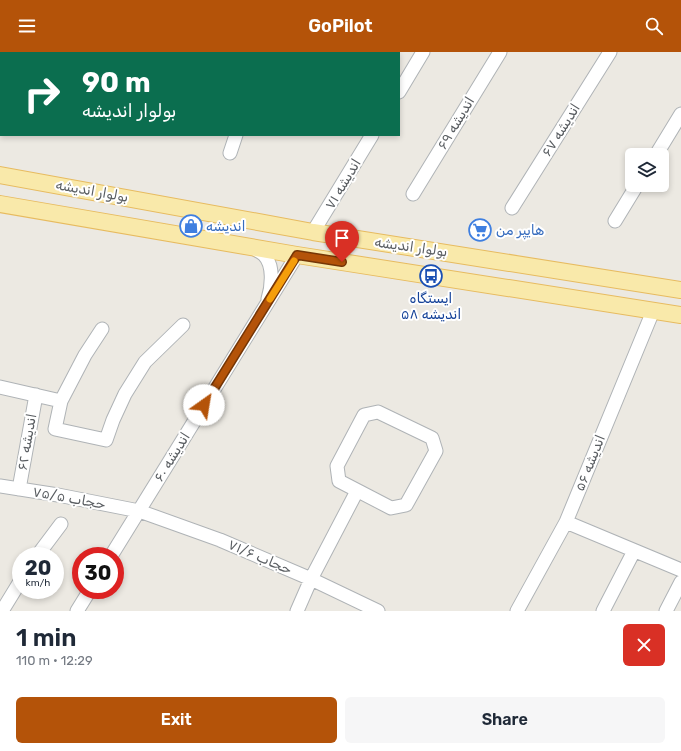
<!DOCTYPE html>
<meta charset="utf-8">
<style>
:root{--surface:#fff;--page:#f6f6f7;--text:#1f2937;--muted:#747a83;--accent:#b45309}
body{margin:0;font-family:Rubik,Vazirmatn,sans-serif;background:var(--page);color:var(--text);height:100vh;display:flex;flex-direction:column;font-size:15px;white-space:nowrap}
*{box-sizing:border-box;margin:0}
p{font-size:13px;color:var(--muted)}
.icon{flex:none;width:22px;height:22px;fill:none;stroke:currentColor;stroke-width:2;stroke-linecap:round;stroke-linejoin:round}
.map{position:relative;height:559px;overflow:hidden}
.details{display:flex;flex-direction:column;background:var(--surface);flex:1}
.details>*{flex:none}
.top-card{position:absolute;left:0px;top:0px;width:400px;height:84px;box-shadow:0 2px 6px #0003;background:#0b6e4f;color:#fff;overflow:hidden}
.tools{position:absolute;left:625px;top:96px;display:grid;gap:8px}
.tools a{display:grid;place-items:center;width:44px;height:44px;border-radius:6px;background:var(--surface);box-shadow:0 2px 6px #0003;font-size:20px}
.speed{position:absolute;left:12px;top:495px;display:flex;gap:8px;font-size:20px;font-weight:700;text-align:center}
.speed>*{display:grid;place-content:center;width:52px;height:52px;border-radius:50%;background:var(--surface);box-shadow:0 2px 6px #0003;line-height:1}
.speed small{font-size:10px;font-weight:400}
.speed .limit{border:6px solid #d22;background:#fff;color:#111}
.pin{position:absolute;display:grid;place-items:center;width:34px;height:34px;color:#fff;margin:-41px -17px;border-radius:50% 50% 50% 0;rotate:-45deg;box-shadow:0 0 4px #0007}
.pin .icon{rotate:45deg}
.me{position:absolute;width:44px;margin:-22px;rotate:32deg;stroke-linejoin:round;filter:drop-shadow(0 0 3px #0008)}
.turn{display:flex;align-items:center;gap:14px;height:84px;padding:0 16px;font-size:18px}
.turn .icon{width:52px;height:52px;stroke-width:2.5}
.turn b{display:block;font-size:28px;line-height:34px}
.round{display:grid;place-items:center;flex:none;width:42px;height:42px;border-radius:6px;background:var(--page)}
.overview{display:flex;align-items:center;justify-content:space-between;height:68px;padding:0 16px}
h1{font-size:24px;font-weight:600;line-height:30px}
.action{display:flex;gap:8px;margin-top:auto;padding:8px 16px}
.action a{flex:1;height:46px;border-radius:6px;background:var(--accent);color:#fff;font-size:16px;font-weight:600;line-height:46px;text-align:center}
.action a+a{background:var(--page);color:var(--text)}
header{display:flex;justify-content:space-between;align-items:center;height:52px;padding:0 16px;background:var(--accent);color:#fff;font-size:18px;font-weight:600}
.map>svg:first-child{display:block}
.lines{fill:none;stroke-linecap:round;stroke-linejoin:round}
.minor-casing{stroke:#afb3b6;stroke-width:15}
.major-casing{stroke:#e7bb60;stroke-width:18}
.minor{stroke:#fff;stroke-width:13}
.major{stroke:#f9e9aa;stroke-width:16}
.route-casing{stroke:#753606;stroke-width:10}
.route{stroke:#b45309;stroke-width:7}
.slow{stroke:#f59e0b;stroke-width:7}
.labels{text-anchor:middle;dominant-baseline:central;stroke-width:4;stroke-linejoin:round;paint-order:stroke}
.street-label{font-size:14px;fill:#5a5e62;stroke:#fff}
.shop-label{font-size:14px;fill:#366cbe;stroke:#fff;text-anchor:start}
.transit-label{font-size:14px;fill:#164399;stroke:#fff}
</style>
<header><svg class="icon" aria-label="menu" viewBox="0 0 24 24"><path d="M4 6h16M4 12h16M4 18h16"/></svg>GoPilot<svg class="icon" aria-label="search" viewBox="0 0 24 24"><circle cx="10" cy="10" r="6"/><path d="M15 15l6 6"/></svg></header>
<div class="map">
<svg width="681" height="559" viewBox="0 0 681 559">
<rect width="100%" height="100%" fill="#ece9e2"/>
<g class="lines">
<g class="minor-casing">
<path id="minor" d="M53,1V0
M275,1V0
M399,40L423,0
M230,101L236,83
M656,103L681,62
M413,142L500,0
M512,156L610,0
M615,169L637,133
M313,180L372,83
M253,196C256,198 261,200 264,203C274,213 272,234 268,247
M102,277L85,303L61,349L55,377L106,388L113,368L125,342L145,310L183,273
M0,335L61,349
M378,360L432,386L436,399L406,453L391,456L339,429L337,414L364,363Z
M0,434L58,443L139,459L220,488L311,527L378,559
M19,437L36,343
M566,470L681,518
M37,504L61,472
M111,504L297,203
M2,559L21,528
M77,559L90,538
M297,559L311,527L357,439
M517,559L566,470L653,259
M603,559L634,499
M666,559L681,530"/>
</g>
<g class="major-casing">
<path id="major" d="M0,123L313,180L681,238
M0,152L297,203L681,263"/>
</g>
<use href="#minor" class="minor"/>
<use href="#major" class="major"/>
</g>
<g class="lines">
<g class="route-casing">
<path id="route" d="M204,353L297,203L342,210"/>
</g>
<use href="#route" class="route"/>
<path class="slow" d="M270,247L294,209"/>
</g>
<defs>
<g id="shop-ring" transform="scale(1.15)"><circle r="9.5" fill="#fff" stroke="#3f7fe0" stroke-width="1.5"/><path d="M-5-2.5h2.3a2.7 3.5 0 0 1 5.4 0H5L5.5 6h-11ZM-1.5-2.5h3a1.5 2.3 0 0 0-3 0Z" fill="#3f7fe0"/></g>
<g id="supermarket-ring" transform="scale(1.15)"><circle r="9.5" fill="#fff" stroke="#3f7fe0" stroke-width="1.5"/><path d="M-6-5.5h2.5l.6 2H6L4.5 2H-2.5L-4.4-4H-6ZM-1.5 3.2a1.3 1.3 0 1 0 .1 0ZM3 3.2a1.3 1.3 0 1 0 .1 0Z" fill="#3f7fe0"/></g>
<g id="bus-ring" transform="scale(1.15)"><circle r="9.5" fill="#fff" stroke="#1a4fb4" stroke-width="1.5"/><path d="M-5-6H5V4H4V6H2V4H-2V6H-4V4H-5ZM-3.5-4V0h7V-4ZM-3.5 1.2v1.5H-2V1.2ZM2 1.2v1.5H3.5V1.2Z" fill="#1a4fb4"/></g>
</defs>
<g fill-rule="evenodd">
<use href="#shop-ring" x="191" y="174"/>
<use href="#supermarket-ring" x="480" y="178"/>
<use href="#bus-ring" x="431" y="224"/>
</g>
<g class="labels">
<g class="street-label">
<text transform="translate(456 71) rotate(-59)">اندیشه ۶۹</text>
<text transform="translate(561 78) rotate(-58)">اندیشه ۶۷</text>
<text transform="translate(343 132) rotate(-59)">اندیشه ۷۱</text>
<text transform="translate(92 139) rotate(10)">بولوار اندیشه</text>
<text transform="translate(411 195) rotate(8)">بولوار اندیشه</text>
<text transform="translate(27 390) rotate(-80)">اندیشه ۶۲</text>
<text transform="translate(172 405) rotate(-58)">اندیشه ۶۰</text>
<text transform="translate(590 411) rotate(-68)">اندیشه ۵۶</text>
<text transform="translate(69 446) rotate(10)">حجاب ۷۵/۵</text>
<text transform="translate(260 505) rotate(23)">حجاب ۷۱/۶</text>
</g>
<g class="shop-label">
<text x="206" y="174">اندیشه</text>
<text x="496" y="178">هایپر من</text>
</g>
<g class="transit-label">
<text x="431" y="246">ایستگاه<tspan x="431" dy="16">اندیشه ۵۸</tspan></text>
</g>
</g>
</svg>
<div class="tools">
<a><svg class="icon" aria-label="layers" viewBox="0 0 24 24"><path d="M12 4l9 5-9 5-9-5zM3 14l9 5 9-5"/></svg></a>
</div>
<div class="speed"><div>20<small>km/h</small></div><div class="limit">30</div></div>
<div class="pin" style="left:342px;top:210px;background:#d93025"><svg class="icon" aria-label="arrive" viewBox="0 0 24 24"><path d="M6 21V4h12l-3 4 3 4H6"/></svg></div>
<svg class="me" style="left:204px;top:353px" viewBox="-20 -20 40 40"><circle r="19" fill="#fff"/><path d="M0-13L10 11 0 6-10 11z" fill="#b45309"/></svg>
<div class="top-card">
<div class="turn"><svg class="icon" aria-label="right" viewBox="0 0 24 24"><path d="M7 20v-9h11M14 6l5 5-5 5"/></svg><div><b>90 m</b>بولوار اندیشه</div></div>
</div>
</div>
<section class="details">
<div class="overview"><div><h1>1 min</h1><p>110 m · 12:29</p></div><a class="round" style="background:#d93025;color:#fff"><svg class="icon" aria-label="close" viewBox="0 0 24 24"><path d="M6 6l12 12M18 6L6 18"/></svg></a></div>
<div class="action"><a>Exit</a><a>Share</a></div>
</section>
